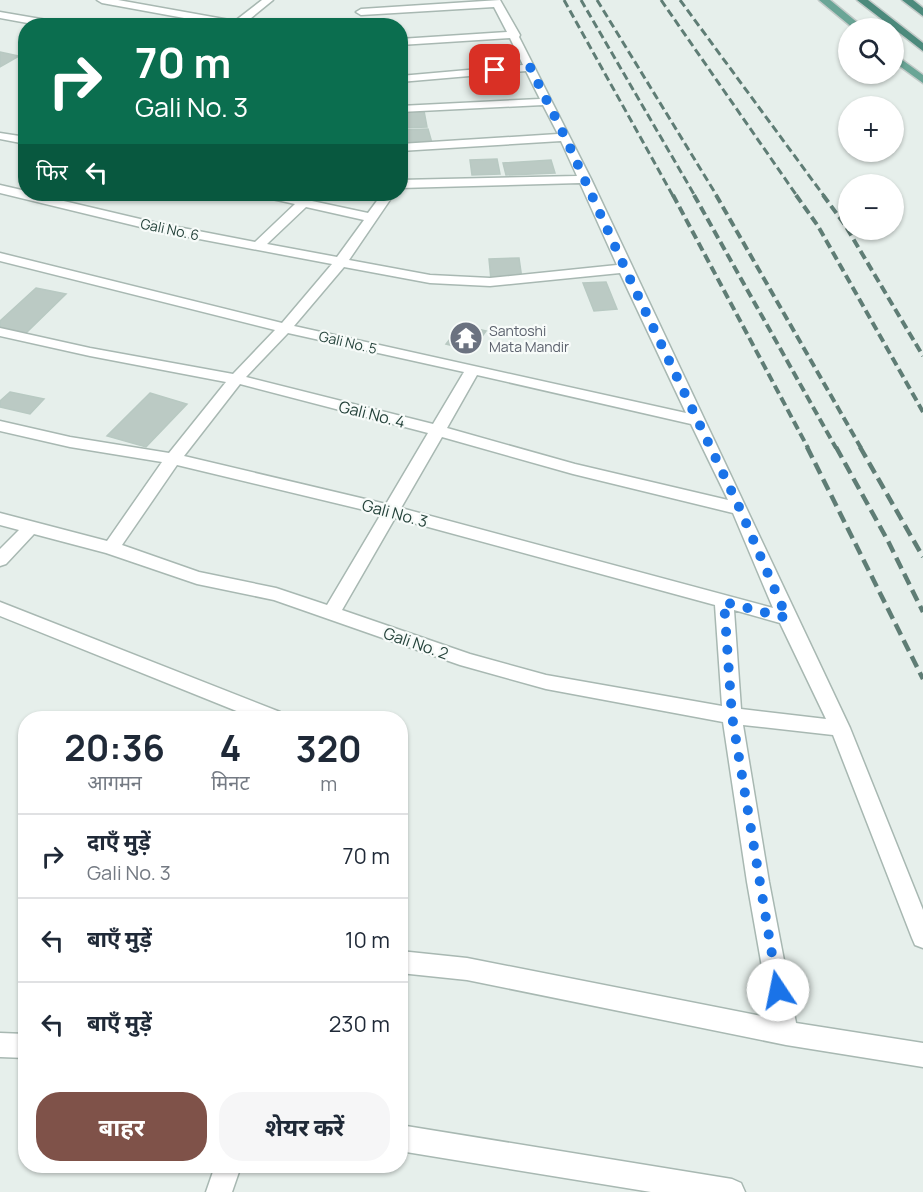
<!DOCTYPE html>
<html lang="hi">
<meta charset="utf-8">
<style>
:root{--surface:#fff;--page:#f6f6f7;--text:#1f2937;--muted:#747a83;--line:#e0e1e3;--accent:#7f5249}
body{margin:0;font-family:Manrope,"Noto Sans Devanagari",sans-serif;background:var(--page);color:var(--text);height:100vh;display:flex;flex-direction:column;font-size:22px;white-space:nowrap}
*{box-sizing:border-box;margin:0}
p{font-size:20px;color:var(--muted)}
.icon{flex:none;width:33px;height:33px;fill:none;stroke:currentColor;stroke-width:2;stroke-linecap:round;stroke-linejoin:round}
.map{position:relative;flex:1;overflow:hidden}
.details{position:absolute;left:18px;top:711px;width:390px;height:462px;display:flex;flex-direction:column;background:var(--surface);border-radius:24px;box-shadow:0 2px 4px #0004}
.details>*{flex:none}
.banner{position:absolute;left:18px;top:18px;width:390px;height:183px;border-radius:24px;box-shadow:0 2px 4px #0004;background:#0b6e4f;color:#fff;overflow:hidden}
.controls{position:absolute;left:838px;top:18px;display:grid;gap:12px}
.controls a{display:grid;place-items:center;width:66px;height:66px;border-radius:50%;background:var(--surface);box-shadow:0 2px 4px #0004;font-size:30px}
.pin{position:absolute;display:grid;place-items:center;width:51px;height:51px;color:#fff;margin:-26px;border-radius:12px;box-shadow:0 3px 9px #0006}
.me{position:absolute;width:66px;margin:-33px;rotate:349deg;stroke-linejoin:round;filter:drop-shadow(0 0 4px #0008)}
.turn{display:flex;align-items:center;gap:21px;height:126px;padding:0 18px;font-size:27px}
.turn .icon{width:78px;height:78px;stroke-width:2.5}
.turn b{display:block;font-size:42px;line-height:51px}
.then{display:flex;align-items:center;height:57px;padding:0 18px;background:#0003;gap:12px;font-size:22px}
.eta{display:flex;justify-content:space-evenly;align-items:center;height:102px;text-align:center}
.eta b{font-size:36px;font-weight:700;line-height:42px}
.action{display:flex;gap:12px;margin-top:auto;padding:12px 18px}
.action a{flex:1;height:69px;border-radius:24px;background:var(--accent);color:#fff;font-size:24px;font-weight:700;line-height:69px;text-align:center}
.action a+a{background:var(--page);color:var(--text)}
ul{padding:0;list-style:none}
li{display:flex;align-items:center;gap:18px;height:84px;padding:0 18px;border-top:2px solid var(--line)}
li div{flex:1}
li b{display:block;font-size:22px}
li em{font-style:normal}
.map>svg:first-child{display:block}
.building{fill:#bbcac4;stroke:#b8c9c2;stroke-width:1.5}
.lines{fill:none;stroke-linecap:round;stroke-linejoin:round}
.service-casing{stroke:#a8b8b2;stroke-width:3}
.minor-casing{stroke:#a8b8b2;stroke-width:3}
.primary-casing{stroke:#c2cac8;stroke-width:3}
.trunk-casing{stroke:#c2cac8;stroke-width:3}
.service{fill:#fff;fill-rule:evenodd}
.minor{fill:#fff;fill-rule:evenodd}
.primary{fill:#6aa596;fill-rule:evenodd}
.trunk{fill:#4c8a7c;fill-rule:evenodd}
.rail-far2{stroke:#5f7d75;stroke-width:3;stroke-dasharray:8 4;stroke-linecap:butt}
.rail-far1{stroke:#5f7d75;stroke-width:4;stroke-dasharray:9 4.5;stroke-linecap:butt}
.rail{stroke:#5f7d75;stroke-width:4.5;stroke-dasharray:12 6;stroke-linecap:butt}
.route{stroke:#1a73e8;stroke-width:10;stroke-dasharray:0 18}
.labels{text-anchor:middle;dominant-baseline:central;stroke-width:4.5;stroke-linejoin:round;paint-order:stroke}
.far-street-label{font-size:14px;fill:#24423a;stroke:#f7fbf9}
.far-worship-label{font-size:14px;fill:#5b616d;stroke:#f7fbf9;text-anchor:start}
.street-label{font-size:16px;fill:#24423a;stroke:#f7fbf9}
</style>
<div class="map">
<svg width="923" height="1192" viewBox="0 0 923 1192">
<rect width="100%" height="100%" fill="#e6efeb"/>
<path class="building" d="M0,52L19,56L0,67Z
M424,111L427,127L400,128V112Z
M428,129L432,143L400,145V130Z
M497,159L500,174L472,175L470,160Z
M551,160L555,173L506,175L503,163Z
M519,258L522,279L491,280L489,259Z
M606,282L617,309L594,311L583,283Z
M36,288L66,294L23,336L0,330V321Z
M461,325L486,331L472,351L446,344Z
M10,392L44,399L30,414L0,407V401Z
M150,393L187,404L146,447L107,436Z"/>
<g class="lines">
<g class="service-casing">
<path id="service" d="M0,1033L26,1034V1058L0,1057Z"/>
</g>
<g class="minor-casing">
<path id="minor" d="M97,0H118L235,21L262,0H273L245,23L252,26H228L102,3Z
M500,0L520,35L519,37L591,179L850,728L923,910V948L915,945L912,938L833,735L743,725L769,882L796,1023L923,1043V1067L786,1045L467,980L400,973V951L467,958L771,1018L747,882L723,722L546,689L460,665L274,600L197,584L106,553L34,534L6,564L0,566V549L19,530L0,525V513L107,541L162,462L70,447L0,431V421L70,437L169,453L226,382L90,356L0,336V328L90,348L233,374L275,330L0,261V253L282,323L332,264L157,231L0,193V185L26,191V194H34L157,223L255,242L295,204L263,197L261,194H281L301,198L305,194H316L312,201L368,213L382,194H394L349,260L430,275L490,278L617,265L580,183L400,188V180L577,176L561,141L400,151V144L558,134L543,105L400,112V106L540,99L526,71L400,82V76L523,65L510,38L400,45V39L507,32L494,7L361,15L356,12L361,9ZM306,207L364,220L337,257L267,244ZM344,267L430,283L490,286L620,273L686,413L294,326ZM288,333L464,372L433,424L246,377ZM477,375L691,424L728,500L575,464L447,428ZM240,384L428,433L386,504L184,456ZM442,437L573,474L733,513L773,608L401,508ZM177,465L381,514L327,605L276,588L199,572L122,545ZM395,518L715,605L722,706L546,675L470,654L342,610ZM734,610L780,623L826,719L741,709Z
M0,12L64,23L69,26H44L0,18Z
M0,133L26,137V144L0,139Z
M0,602L280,712L283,718H254L0,616Z
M400,1125L732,1179L741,1183L745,1192H651L400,1151Z
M215,1166H241L232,1192H206Z"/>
</g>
<g class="primary-casing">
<path id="primary" d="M819,0H830L864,28H853Z
M894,54L923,75V83L894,62Z"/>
</g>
<g class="trunk-casing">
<path id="trunk" d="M857,0H868L923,43V51Z
M902,0H913L923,8V16Z"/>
</g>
<use href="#service" class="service"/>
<use href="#minor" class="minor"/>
<use href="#primary" class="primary"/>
<use href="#trunk" class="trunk"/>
<path class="rail-far2" d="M564,0L673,196
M581,0L695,196
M597,0L717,196
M661,0L797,196
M680,0L824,196"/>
<path class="rail-far1" d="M673,195L808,448
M694,195L836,448
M716,195L861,448
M796,195L818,226L923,412
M823,195L845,225L923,356"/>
<path class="rail" d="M807,447L923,679
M836,447L888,541L923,612
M860,447L923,557"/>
</g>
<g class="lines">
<path class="route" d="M495,70L530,67L567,141L629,277L740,509L787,618L724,602L732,716L778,990"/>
</g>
<defs>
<g id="temple-disc" transform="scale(1.725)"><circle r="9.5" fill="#6b7280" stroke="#f7fbf9"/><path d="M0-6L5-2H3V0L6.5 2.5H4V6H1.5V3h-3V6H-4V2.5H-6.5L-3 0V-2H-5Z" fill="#fff"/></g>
</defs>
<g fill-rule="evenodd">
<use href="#temple-disc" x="466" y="338"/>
</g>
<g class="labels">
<g class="far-street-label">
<text transform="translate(170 229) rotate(12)">Gali No. 6</text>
<text transform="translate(348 342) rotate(13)">Gali No. 5</text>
</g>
<g class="far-worship-label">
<text x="489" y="330">Santoshi<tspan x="489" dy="16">Mata Mandir</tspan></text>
</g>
<g class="street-label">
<text transform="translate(372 414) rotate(14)">Gali No. 4</text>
<text transform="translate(395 513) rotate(15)">Gali No. 3</text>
<text transform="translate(416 643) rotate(19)">Gali No. 2</text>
</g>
</g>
</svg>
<div class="controls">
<a><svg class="icon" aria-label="search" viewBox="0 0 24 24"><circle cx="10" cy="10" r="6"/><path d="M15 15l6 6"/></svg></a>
<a>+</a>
<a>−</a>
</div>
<div class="pin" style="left:495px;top:70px;background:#d93025"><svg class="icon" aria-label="arrive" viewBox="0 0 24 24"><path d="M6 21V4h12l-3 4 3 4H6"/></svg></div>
<svg class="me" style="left:778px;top:990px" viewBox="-20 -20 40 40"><circle r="19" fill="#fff"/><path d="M0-13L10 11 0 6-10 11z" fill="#1a73e8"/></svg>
<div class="banner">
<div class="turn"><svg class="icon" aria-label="right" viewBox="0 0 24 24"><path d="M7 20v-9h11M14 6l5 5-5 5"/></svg><div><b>70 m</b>Gali No. 3</div></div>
<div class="then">फिर<svg class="icon" aria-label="left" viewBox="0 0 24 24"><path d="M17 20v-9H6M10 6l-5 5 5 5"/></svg></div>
</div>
<section class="details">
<div class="eta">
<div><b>20:36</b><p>आगमन</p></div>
<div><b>4</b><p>मिनट</p></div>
<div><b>320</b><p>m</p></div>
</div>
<ul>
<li><svg class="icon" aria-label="right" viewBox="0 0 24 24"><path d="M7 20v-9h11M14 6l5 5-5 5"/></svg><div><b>दाएँ मुड़ें</b><p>Gali No. 3</p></div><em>70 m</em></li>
<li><svg class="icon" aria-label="left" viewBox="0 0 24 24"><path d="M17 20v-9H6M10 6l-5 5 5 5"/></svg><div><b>बाएँ मुड़ें</b></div><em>10 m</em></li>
<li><svg class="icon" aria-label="left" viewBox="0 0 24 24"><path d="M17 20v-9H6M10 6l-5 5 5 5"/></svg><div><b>बाएँ मुड़ें</b></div><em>230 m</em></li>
</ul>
<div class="action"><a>बाहर</a><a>शेयर करें</a></div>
</section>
</div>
